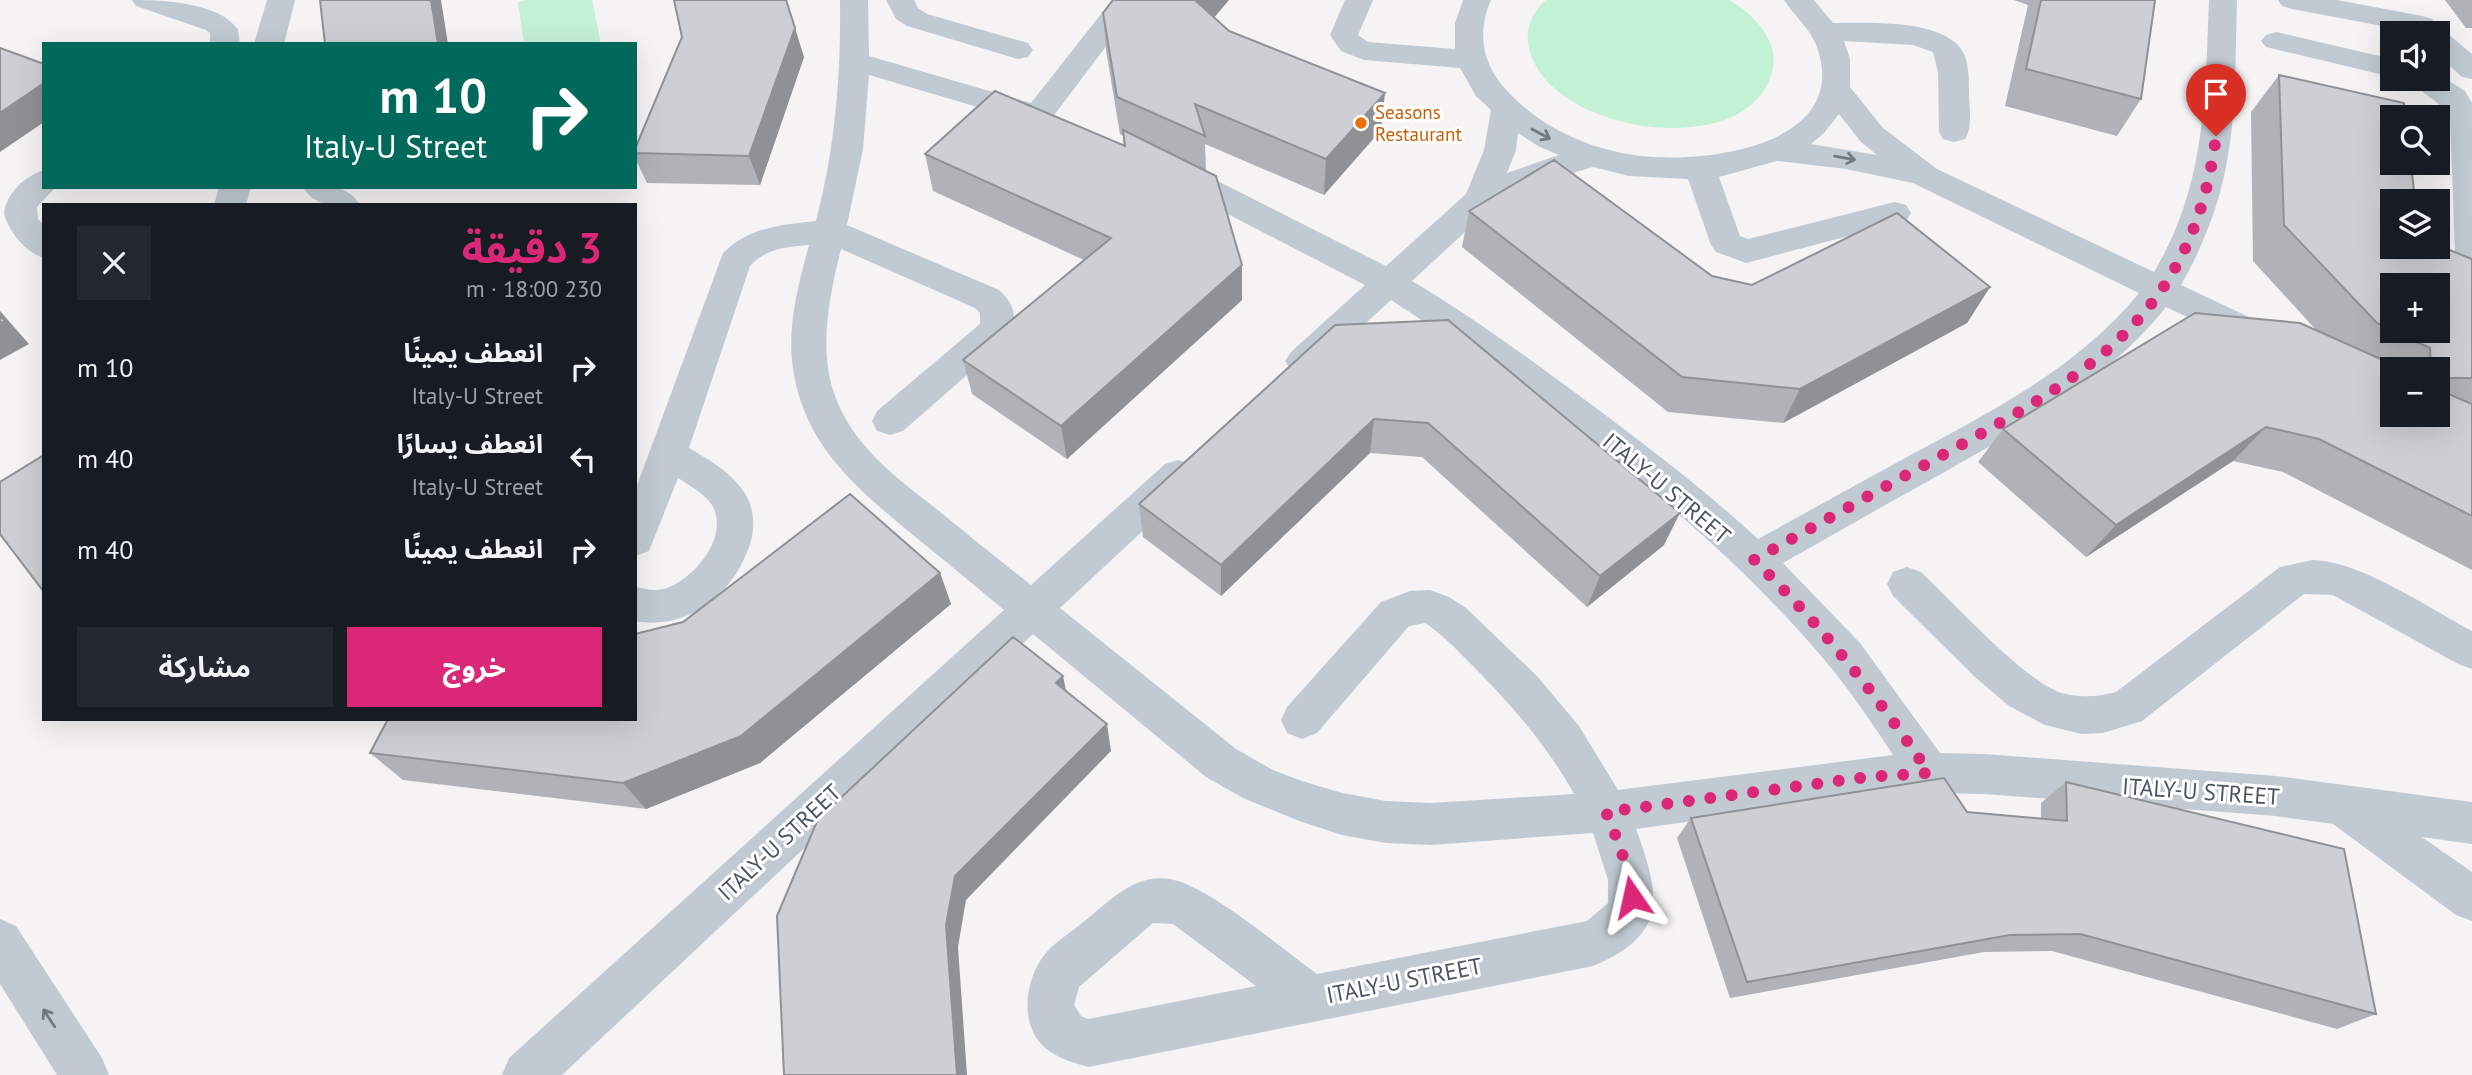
<!DOCTYPE html>
<html lang="ar">
<meta charset="utf-8">
<style>
:root{--surface:#171b24;--page:#242831;--text:#f1f3f6;--muted:#9ea1a6;--accent:#db2777}
body{margin:0;font-family:"PT Sans","Noto Sans Arabic",sans-serif;background:var(--page);color:var(--text);direction:rtl;height:100vh;display:flex;flex-direction:column;font-size:26px;white-space:nowrap}
*{box-sizing:border-box;margin:0}
p{font-size:23px;color:var(--muted)}
.icon{flex:none;width:38px;height:38px;fill:none;stroke:currentColor;stroke-width:2;stroke-linecap:round;stroke-linejoin:round}
.map{position:relative;flex:1;overflow:hidden;direction:ltr}
.drawer{position:absolute;left:42px;top:203px;width:595px;height:518px;display:flex;flex-direction:column;background:var(--surface);border-radius:0px;box-shadow:0 7px 28px #0002;direction:rtl}
.drawer>*{flex:none}
.hud{position:absolute;left:42px;top:42px;width:595px;height:147px;border-radius:0px;box-shadow:0 7px 28px #0002;direction:rtl;background:#00695c;color:#fff;overflow:hidden}
.tools{position:absolute;left:2380px;top:21px;display:grid;gap:14px}
.tools a{display:grid;place-items:center;width:70px;height:70px;border-radius:0px;background:var(--surface);box-shadow:0 7px 28px #0002;font-size:35px}
.pin{position:absolute;display:grid;place-items:center;width:60px;height:60px;color:#fff;margin:-72px -30px;border-radius:50% 50% 50% 0;rotate:-45deg;box-shadow:0 0 7px #0007}
.pin .icon{rotate:45deg}
.me{position:absolute;width:77px;margin:-38px;rotate:349deg;stroke-linejoin:round;filter:drop-shadow(0 0 5px #0008)}
.turn{display:flex;align-items:center;gap:24px;height:147px;padding:0 35px;font-size:32px}
.turn .icon{width:91px;height:91px;stroke-width:2.5}
.turn b{display:block;font-size:49px;line-height:60px}
.round{display:grid;place-items:center;flex:none;width:74px;height:74px;border-radius:0px;background:var(--page)}
.overview{display:flex;align-items:center;justify-content:space-between;height:119px;padding:0 35px}
h1{font-size:42px;font-weight:700;line-height:52px;color:var(--accent)}
.action{display:flex;gap:14px;margin-top:auto;padding:14px 35px}
.action a{flex:1;height:80px;border-radius:0px;background:var(--accent);color:#fff;font-size:28px;font-weight:700;line-height:80px;text-align:center}
.action a+a{background:var(--page);color:var(--text)}
ul{padding:0;list-style:none}
li{display:flex;align-items:center;gap:21px;height:91px;padding:0 35px}
li div{flex:1}
li b{display:block;font-size:26px}
li em{font-style:normal}
.map>svg:first-child{display:block}
.green{fill:#c3f1d5}
.lines{fill:none;stroke-linecap:round;stroke-linejoin:round}
.minor{fill:#c1cad2;fill-rule:evenodd}
.tertiary{fill:#c1cad2;fill-rule:evenodd}
.wall{fill:#b0b2b7;fill-rule:evenodd}
.shaded-wall{fill:#909195}
.building{fill:#cdcfd5;stroke:#909195;stroke-width:2}
.oneway{stroke:#6e7983}
.route{stroke:#db2777;stroke-width:12;stroke-dasharray:0 21.6}
.food-dot{fill:#e8710a;stroke:#fff;stroke-width:2.5}
.labels{text-anchor:middle;dominant-baseline:central;stroke-width:6;stroke-linejoin:round;paint-order:stroke}
.far-food-label{font-size:19px;fill:#c56008;stroke:#fff;text-anchor:start}
.street-label{font-size:23px;fill:#4a5661;stroke:#fff}
</style>
<div class="map">
<svg width="2472" height="1075" viewBox="0 0 2472 1075">
<rect width="100%" height="100%" fill="#f5f3f3"/>
<path class="green" d="M526,0H592L601,44H524L518,2Z
M1546,0H1729C1752,13 1778,39 1773,67C1756,166 1539,135 1528,42C1526,25 1534,11 1546,0Z"/>
<g class="lines">
<path class="minor" d="M132,0C162,0 220,2 238,30L240,44H210V33L206,30L136,6Z
M267,0H295L284,44H254Z
M840,0H868L869,56L1031,103L1112,0H1141L1049,122L1038,125L869,75L863,149L847,225L999,290C1015,304 1019,320 1008,339L903,431L890,435L877,431L872,421L877,411L980,324V313L975,308L841,249C830,293 819,345 833,390C851,447 900,480 944,515C973,539 1002,562 1031,585L1165,464L1178,460L1191,464L1197,475L1191,486L1060,608L1236,749L1273,770L1302,781L1342,793L1386,801L1431,803L1574,794C1547,745 1509,702 1470,663C1456,649 1442,634 1425,623L1409,626L1317,733L1302,739L1287,733L1281,720L1287,707L1381,602L1410,591L1430,590L1449,597L1466,608L1537,676L1579,726L1618,790L1893,755C1874,726 1854,696 1832,669C1719,532 1558,411 1411,313L1391,300L1315,370L1303,374L1291,370L1285,361L1291,352L1365,285L1164,181L1159,173L1164,165L1175,162L1186,165L1386,266L1466,194L1484,150L1491,110L1476,96L1460,68L1364,60L1341,51L1330,35L1345,0H1373L1358,35L1368,42L1455,49V23L1463,0H1491C1475,37 1484,69 1512,96C1543,127 1586,147 1628,154C1693,166 1853,150 1817,47C1810,28 1795,17 1784,0H1814L1833,23C1867,23 1947,18 1964,54C1969,65 1969,80 1969,92C1969,107 1973,127 1965,139L1954,142L1943,139L1939,132L1938,72L1933,52L1913,45L1844,41L1850,59V87L1883,128L1937,169L2154,272C2206,185 2205,98 2209,0H2237C2234,112 2239,183 2181,285L2270,327L2275,336L2270,345L2258,349L2246,345L2166,307C2106,382 2024,427 1941,474C1888,503 1836,533 1783,563L1860,643L1940,753L1984,754L2276,776L2472,802V844L2422,837L2472,872V921L2456,915L2333,824L2276,816L1984,794L1929,793L1867,797L1636,829C1660,894 1669,935 1593,966L1088,1067C1075,1063 1060,1059 1049,1051C1018,1029 1024,980 1045,954C1056,941 1074,930 1086,920C1110,900 1136,873 1170,879C1209,886 1282,949 1317,974L1587,921L1608,903V880L1593,833L1431,845L1386,843L1342,835L1299,821L1243,798L1206,777L1033,634L562,1075H502L509,1058L1004,610C974,585 944,560 913,535C854,486 801,443 792,361C788,322 799,282 809,245C785,247 767,248 750,266L689,448C712,462 737,475 749,501C757,522 753,540 744,559C725,601 682,630 635,621V587C646,589 656,592 667,588C695,578 730,536 712,505C705,494 689,485 678,478L649,551L635,556V491L723,253C750,227 780,225 816,221C835,148 841,76 840,0ZM1839,114L1861,142L1877,155L1811,144L1824,133ZM1518,133L1538,146L1559,155L1507,173L1516,150ZM1777,161L1846,169L1913,183L2139,293C2080,365 1998,408 1918,451C1864,480 1811,510 1758,539C1695,481 1626,430 1558,380C1510,345 1463,311 1412,281L1491,208L1539,183L1593,167L1629,176L1688,179L1711,245L1716,252L1746,263L1906,221L1911,213L1906,205L1895,202L1748,239L1740,236L1719,177ZM1153,923L1173,924L1256,986L1088,1019L1081,1016L1074,1005L1079,987Z
M886,0H914L918,8L927,14L1028,43L1033,50L1028,57L1018,59L907,26L896,19Z
M2278,0H2337L2422,16L2432,19L2436,25L2432,31L2419,33L2292,9L2282,6Z
M2438,31L2448,34L2472,54V79L2462,77L2438,55V33H2429Z
M2276,32L2392,59V77L2266,47L2261,41L2266,35Z
M2438,74L2465,91L2472,103V265L2460,261L2455,253L2450,117C2440,100 2421,95 2410,79H2438Z
M44,170V187H56L37,207L38,219L44,225V258C25,252 10,233 4,214C6,193 25,176 44,170Z
M219,187H251L246,205H214Z
M303,187C326,187 347,183 360,205C337,205 316,209 303,187Z
M2313,560C2360,561 2429,608 2472,631V669L2458,664L2333,595L2304,594L2142,721L2103,733L2081,734L2045,725L2009,706L1975,677L1893,596L1887,584L1893,572L1907,567L1921,572C1952,601 2025,682 2062,693C2079,698 2098,697 2116,692L2280,567Z"/>
<path class="tertiary" d="M0,919L16,926L102,1058L109,1075H57L0,984Z"/>
</g>
<path class="wall" d="M2014,0H2155L2141,99L2117,136L2005,106L2028,5Z
M2445,0H2472V28H2466Z
M1103,13L1214,18L1229,31L1381,130L1324,195L1205,144L1206,171L1242,300L1067,459L972,394L963,360L1084,260L933,191L925,154L1124,146L1123,136L1120,134L1106,50Z
M804,57L760,185L647,183L635,158V149Z
M2279,75L2392,201L2442,247L2472,259V570L2283,472L2233,461L2086,557L1978,462L2003,429L2317,331L2253,261L2251,112ZM2392,369H2438V415Z
M1469,211L1712,276L1752,285L1990,287L1967,323L1783,423L1668,412L1462,247Z
M1448,320L1664,545L1587,607L1422,457L1370,453L1221,596L1143,537L1139,504Z
M940,573L951,604L760,763L646,809L403,780L370,753Z
M2066,782L2376,1014L2337,1029L2052,951L1984,952L1730,998L1677,838L1691,818L1967,812L2041,819V803Z"/>
<path class="shaded-wall" d="M431,0H441L448,44H438Z
M1197,0H1229L1197,38L1196,1Z
M795,28L804,57L760,185L749,156Z
M44,83V122L0,152V113Z
M1385,93L1381,130L1324,195L1326,159Z
M1242,265V300L1067,459L1061,426Z
M1990,287L1967,323L1783,423L1800,389Z
M0,311L29,344L0,360Z
M1374,419L1370,453L1221,596V565Z
M2266,427L2233,461L2086,557L2116,525Z
M1680,513L1664,545L1587,607L1600,576Z
M940,573L951,604L760,763L646,809L623,783Z
M1063,676L1069,705L1056,683Z
M1107,724L1111,751L966,900L958,947L967,1075H957L946,925L955,876Z"/>
<path class="building" d="M320,0H431L438,44H325Z
M674,0H786L795,28L749,156L635,153V149L682,37Z
M1113,0H1197L1196,1L1229,31L1385,93L1326,159L1195,104L1205,136L1117,97L1103,13Z
M2041,0H2155L2141,99L2026,69Z
M0,48L44,64V83L0,113Z
M2279,75L2404,103L2406,117H2392V163H2411L2415,201H2392V247H2438V242L2442,247L2472,259V378H2441L2439,382L2446,393L2472,404V516L2319,439L2266,427L2116,525L2003,429L2195,313L2300,323L2403,369H2392V415H2438V369H2431L2430,348L2393,331H2438V285H2392V330L2377,323L2284,225Z
M995,91L1125,146L1123,130L1216,176L1242,265L1061,426L963,360L1111,238L925,154Z
M1554,160L1712,276L1752,285L1897,213L1990,287L1800,389L1682,377L1469,211Z
M0,316L5,321L0,323Z
M1448,320L1680,513L1600,576L1428,423L1374,419L1221,565L1139,504L1335,325Z
M44,455V592L0,534V482Z
M850,494L940,573L741,736L623,783L370,753L388,719H635V634L683,622Z
M1013,637L1063,676L1056,683L1107,724L955,876L946,925L957,1075H784L777,916L818,819Z
M1944,778L1967,812L2067,821L2066,782L2344,849L2376,1014L2080,934L2010,935L1747,982L1691,818Z"/>
<defs><path id="oneway-shaft" d="M-6 0H5M1.5-3L5.5 0L1.5 3" fill="none" stroke-width="1.6" stroke-linecap="round" stroke-linejoin="round" transform="scale(1.75)"/></defs>
<g class="oneway">
<use href="#oneway-shaft" transform="translate(1541 134) rotate(28)"/>
<use href="#oneway-shaft" transform="translate(1845 158) rotate(10)"/>
<use href="#oneway-shaft" transform="translate(49 1018) rotate(-123)"/>
</g>
<g class="lines">
<path class="route" d="M1632,897C1629,867 1617,839 1606,812L1867,777L1929,773C1876,694 1822,626 1754,560C1815,526 1877,491 1939,457C2086,376 2193,318 2216,136"/>
</g>
<circle class="food-dot" cx="1361" cy="123" r="7"/>
<g class="labels">
<g class="far-food-label">
<text x="1375" y="112">Seasons<tspan x="1375" dy="22">Restaurant</tspan></text>
</g>
<g class="street-label">
<text transform="translate(1667 488) rotate(40)">ITALY-U STREET</text>
<text transform="translate(2201 791) rotate(4)">ITALY-U STREET</text>
<text transform="translate(779 842) rotate(-43)">ITALY-U STREET</text>
<text transform="translate(1404 980) rotate(-11)">ITALY-U STREET</text>
</g>
</g>
</svg>
<div class="tools">
<a><svg class="icon" aria-label="sound" viewBox="0 0 24 24"><path d="M4 9h4l5-4v14l-5-4H4zM17 9q2 3 0 6"/></svg></a>
<a><svg class="icon" aria-label="search" viewBox="0 0 24 24"><circle cx="10" cy="10" r="6"/><path d="M15 15l6 6"/></svg></a>
<a><svg class="icon" aria-label="layers" viewBox="0 0 24 24"><path d="M12 4l9 5-9 5-9-5zM3 14l9 5 9-5"/></svg></a>
<a>+</a>
<a>−</a>
</div>
<div class="pin" style="left:2216px;top:136px;background:#d93025"><svg class="icon" aria-label="arrive" viewBox="0 0 24 24"><path d="M6 21V4h12l-3 4 3 4H6"/></svg></div>
<svg class="me" style="left:1632px;top:897px" viewBox="-20 -20 40 40"><path d="M0-17L14 15 0 8-14 15z" fill="#db2777" stroke="#fff" stroke-width="4"/></svg>
<div class="hud">
<div class="turn"><svg class="icon" aria-label="right" viewBox="0 0 24 24"><path d="M7 20v-9h11M14 6l5 5-5 5"/></svg><div><b>10 m</b>Italy-U Street</div></div>
</div>
<section class="drawer">
<div class="overview"><div><h1>3 دقيقة</h1><p>230 m · 18:00</p></div><a class="round"><svg class="icon" aria-label="close" viewBox="0 0 24 24"><path d="M6 6l12 12M18 6L6 18"/></svg></a></div>
<ul>
<li><svg class="icon" aria-label="right" viewBox="0 0 24 24"><path d="M7 20v-9h11M14 6l5 5-5 5"/></svg><div><b>انعطف يمينًا</b><p>Italy-U Street</p></div><em>10 m</em></li>
<li><svg class="icon" aria-label="left" viewBox="0 0 24 24"><path d="M17 20v-9H6M10 6l-5 5 5 5"/></svg><div><b>انعطف يسارًا</b><p>Italy-U Street</p></div><em>40 m</em></li>
<li><svg class="icon" aria-label="right" viewBox="0 0 24 24"><path d="M7 20v-9h11M14 6l5 5-5 5"/></svg><div><b>انعطف يمينًا</b></div><em>40 m</em></li>
</ul>
<div class="action"><a>خروج</a><a>مشاركة</a></div>
</section>
</div>
